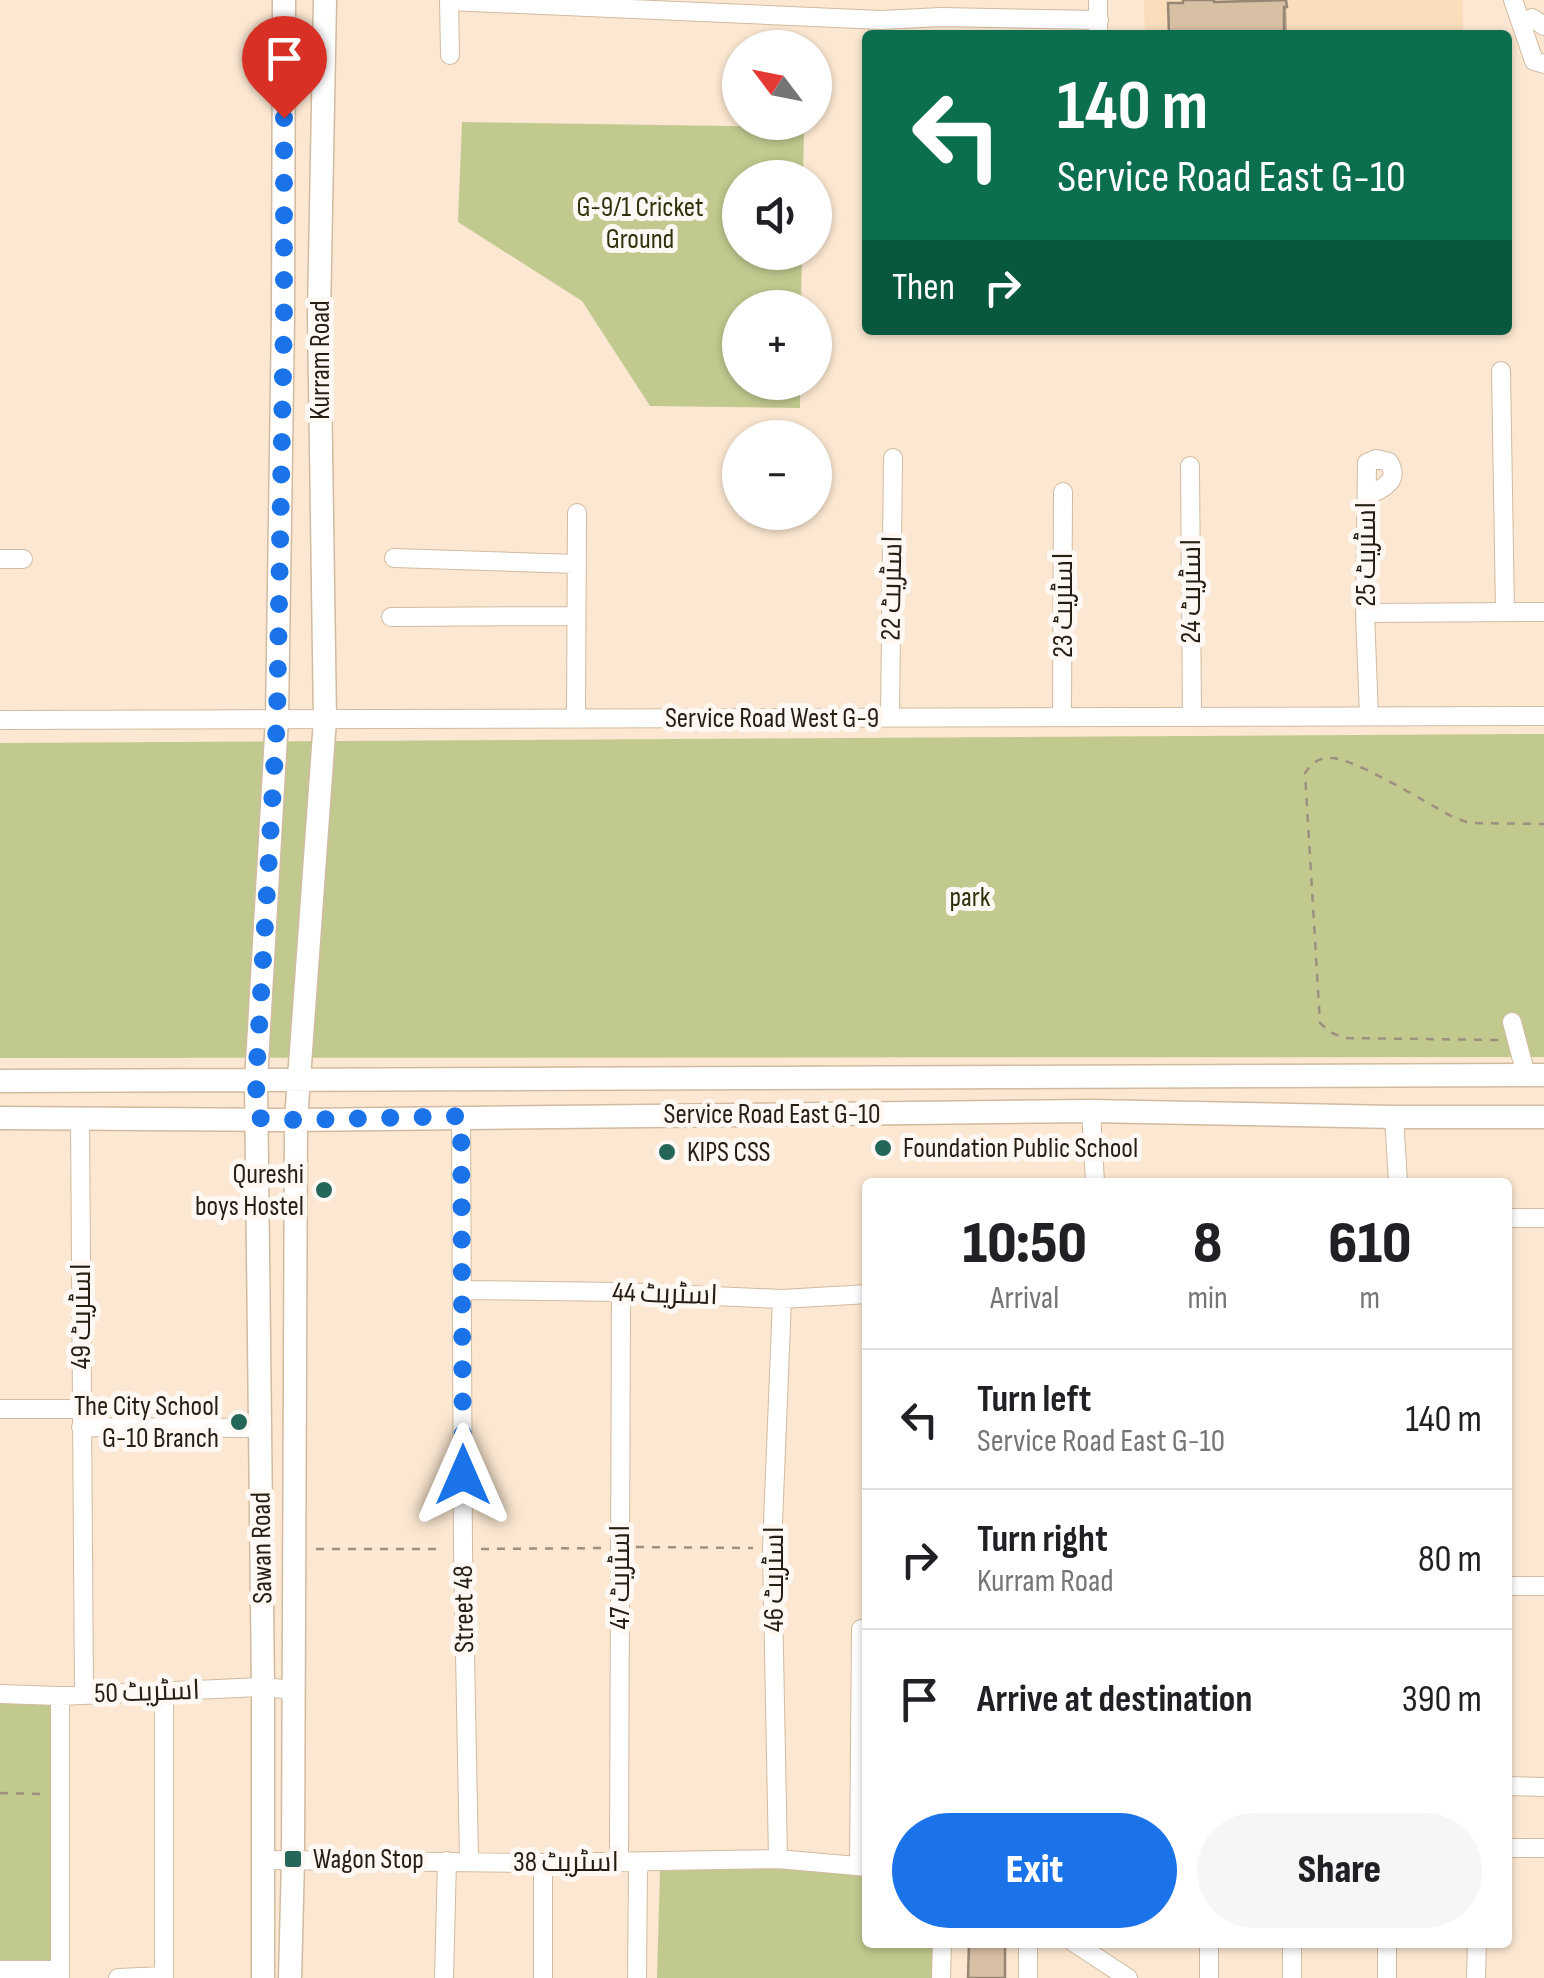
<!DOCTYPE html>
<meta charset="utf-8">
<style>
:root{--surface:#fff;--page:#f6f6f6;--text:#202124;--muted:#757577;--line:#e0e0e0;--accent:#1a73e8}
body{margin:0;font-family:"Sofia Sans Condensed",Cairo,sans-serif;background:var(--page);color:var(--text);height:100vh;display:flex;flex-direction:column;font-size:38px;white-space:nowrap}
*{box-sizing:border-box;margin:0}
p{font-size:32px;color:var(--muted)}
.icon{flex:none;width:55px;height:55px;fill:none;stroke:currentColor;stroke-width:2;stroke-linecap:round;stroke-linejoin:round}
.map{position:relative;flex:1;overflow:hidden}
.side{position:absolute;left:862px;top:1178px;width:650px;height:770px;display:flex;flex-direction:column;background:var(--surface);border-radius:10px;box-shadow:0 2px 8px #0004}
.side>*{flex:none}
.banner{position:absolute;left:862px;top:30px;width:650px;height:305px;border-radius:10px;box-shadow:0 2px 8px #0004;background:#0b6e4f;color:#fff;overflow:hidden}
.needle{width:65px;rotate:302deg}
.buttons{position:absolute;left:722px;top:30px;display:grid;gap:20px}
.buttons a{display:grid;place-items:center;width:110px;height:110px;border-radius:50%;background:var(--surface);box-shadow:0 2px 8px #0004;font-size:50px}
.pin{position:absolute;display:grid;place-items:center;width:85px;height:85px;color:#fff;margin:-102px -42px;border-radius:50% 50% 50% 0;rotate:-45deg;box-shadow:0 0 10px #0007}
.pin .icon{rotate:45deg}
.me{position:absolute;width:110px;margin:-55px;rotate:0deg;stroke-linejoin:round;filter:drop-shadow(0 0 8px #0008)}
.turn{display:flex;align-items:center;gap:35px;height:210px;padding:0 30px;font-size:45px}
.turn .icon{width:130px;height:130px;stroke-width:2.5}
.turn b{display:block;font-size:70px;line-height:85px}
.then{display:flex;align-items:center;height:95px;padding:0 30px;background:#0003;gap:20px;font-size:38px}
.eta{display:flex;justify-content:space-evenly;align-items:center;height:170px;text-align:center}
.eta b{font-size:60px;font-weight:800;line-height:70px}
.action{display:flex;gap:20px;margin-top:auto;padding:20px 30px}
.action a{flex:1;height:115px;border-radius:60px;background:var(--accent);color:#fff;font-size:40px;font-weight:800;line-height:115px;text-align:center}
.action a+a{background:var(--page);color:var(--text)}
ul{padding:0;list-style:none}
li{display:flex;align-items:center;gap:30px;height:140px;padding:0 30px;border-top:2px solid var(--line)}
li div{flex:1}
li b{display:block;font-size:38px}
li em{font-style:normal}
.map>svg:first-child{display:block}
.built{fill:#faddbb}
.green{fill:#c2c98f}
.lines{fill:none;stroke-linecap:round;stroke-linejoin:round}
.minor-casing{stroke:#d1ba9f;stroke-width:20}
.major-casing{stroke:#d1ba9f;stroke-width:25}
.path{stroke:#9e8f7e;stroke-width:2.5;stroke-dasharray:8 8;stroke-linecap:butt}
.minor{stroke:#fff;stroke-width:18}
.major{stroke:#fff;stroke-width:22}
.wall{fill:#baa58e}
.building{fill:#d8c0a5;stroke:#978674;stroke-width:2.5}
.route{stroke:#1a73e8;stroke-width:18;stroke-dasharray:0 32.4}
.poi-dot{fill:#246758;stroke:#fdf8f3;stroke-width:4}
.labels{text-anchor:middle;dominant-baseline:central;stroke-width:10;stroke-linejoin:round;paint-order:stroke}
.park-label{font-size:28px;fill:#2e310c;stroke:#fdf8f3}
.street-label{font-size:28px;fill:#261d13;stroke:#fdf8f3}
.poi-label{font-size:28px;fill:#261d13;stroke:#fdf8f3;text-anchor:start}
</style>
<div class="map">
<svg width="1544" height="1978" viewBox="0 0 1544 1978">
<rect width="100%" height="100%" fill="#fce8d2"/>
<path class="built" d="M1144,0H1463V35H1145Z"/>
<path class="green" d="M462,122L804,127L803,177L740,178V252L802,253L801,307L740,308V382L800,383V408L650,406L582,301L458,222Z
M1544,734V1057L0,1058V743Z
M0,1702H52L56,1964H0Z
M780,1867L837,1871L867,1877L868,1942L932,1943V1978H657L660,1871Z"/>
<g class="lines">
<g class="minor-casing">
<path id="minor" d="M449,0L450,55
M1513,0L1534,61L1544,64
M449,1L881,20L941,17L1099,20
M1532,18L1544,26
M1098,35V0
M1501,371L1505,611
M1190,466L1192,717
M1368,490L1375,492C1389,485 1398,478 1389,462L1376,459L1367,463L1365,613L1369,716
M394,558L576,564
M0,559H23
M1365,613L1544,612
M391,617L576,616
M1062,717L1063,492
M890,718L893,458
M576,719L577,513
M0,720L1544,716
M1512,1022L1526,1075
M1091,1111L1095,1182
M461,1116L463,1549L469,1861
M1394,1117L1398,1182
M80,1118L84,1694
M1508,1218H1544
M462,1290L621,1292L782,1299L868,1294
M0,1409H81
M81,1427L261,1428
M1508,1586H1544
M0,1694L60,1696L263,1687L293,1690
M60,1696V1978
M1508,1786L1544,1787
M1508,1848H1544
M778,1859L772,1548L782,1299
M263,1860L543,1863L778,1859L868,1867
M619,1862L621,1292
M859,1866L861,1629H868
M1028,1942V1978
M1073,1942L1128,1978
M0,1970H60
M118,1978L164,1976
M164,1978V1692
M444,1978L447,1861
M543,1978V1863
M637,1978L638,1863
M941,1978L942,1942
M1209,1978V1942
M1292,1978V1942
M1387,1978V1942
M1476,1978L1477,1942"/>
</g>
<g class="major-casing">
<path id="major" d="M0,1081L1544,1075
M0,1118L296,1120L1091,1111L1394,1117H1544
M263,1978V1687L256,1080L277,719L283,316L284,0
M290,1978L293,1860L296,1120L325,720L319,314L325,0"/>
</g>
<path class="path" d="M1498,1040L1344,1038L1330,1032L1320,1023L1305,773C1312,763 1319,757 1331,758C1357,759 1426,803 1453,817L1469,823L1544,824
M636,1547L753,1548
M316,1549H443
M481,1549L603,1548
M0,1793L41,1794"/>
<use href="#minor" class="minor"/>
<use href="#major" class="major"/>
</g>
<path class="wall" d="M1286,0L1287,35H1168L1183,3Z"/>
<path class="building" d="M1183,0H1214V2L1286,0L1287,7H1284V33L1169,35L1168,3H1183Z
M969,1942H1005V1978H968Z"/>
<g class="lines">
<path class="route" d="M284,118V316L277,719L256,1080L257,1118L296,1120L461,1116L463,1475"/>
</g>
<g class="poi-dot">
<circle cx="883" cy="1148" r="10"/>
<circle cx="667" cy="1152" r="10"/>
<circle cx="324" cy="1190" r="10"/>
<circle cx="239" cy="1422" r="10"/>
<rect x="283" y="1849" width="20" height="20" rx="5"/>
</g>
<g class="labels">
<g class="park-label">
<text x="640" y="207">G-9/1 Cricket<tspan x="640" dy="32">Ground</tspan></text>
<text x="970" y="897">park</text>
</g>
<g class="street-label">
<text transform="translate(320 360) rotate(-90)">Kurram Road</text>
<text transform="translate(1366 554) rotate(-90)">اسٹریٹ 25</text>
<text transform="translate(892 588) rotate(-89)">اسٹریٹ 22</text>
<text transform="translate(1191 591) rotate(-90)">اسٹریٹ 24</text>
<text transform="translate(1063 605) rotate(-90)">اسٹریٹ 23</text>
<text x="772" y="718">Service Road West G-9</text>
<text x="772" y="1114">Service Road East G-10</text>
<text transform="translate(665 1294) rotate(2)">اسٹریٹ 44</text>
<text transform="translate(81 1316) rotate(-90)">اسٹریٹ 49</text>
<text transform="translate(262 1548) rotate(-91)">Sawan Road</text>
<text transform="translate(620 1577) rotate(-90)">اسٹریٹ 47</text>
<text transform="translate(774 1579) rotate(-90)">اسٹریٹ 46</text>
<text transform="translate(464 1609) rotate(-91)">Street 48</text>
<text transform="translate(147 1692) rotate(-2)">اسٹریٹ 50</text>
<text x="566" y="1862">اسٹریٹ 38</text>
</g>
<g class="poi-label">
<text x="903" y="1148">Foundation Public School</text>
<text x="687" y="1152">KIPS CSS</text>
<text x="304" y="1174" text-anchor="end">Qureshi<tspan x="304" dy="32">boys Hostel</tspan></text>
<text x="219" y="1406" text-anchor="end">The City School<tspan x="219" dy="32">G-10 Branch</tspan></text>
<text x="313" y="1859">Wagon Stop</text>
</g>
</g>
</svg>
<div class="buttons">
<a><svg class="needle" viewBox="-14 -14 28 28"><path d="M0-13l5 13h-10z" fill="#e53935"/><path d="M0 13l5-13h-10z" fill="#757577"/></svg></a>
<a><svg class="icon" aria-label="sound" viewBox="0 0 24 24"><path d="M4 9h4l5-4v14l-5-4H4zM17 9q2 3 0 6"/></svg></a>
<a>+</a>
<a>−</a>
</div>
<div class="pin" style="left:284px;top:118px;background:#d93025"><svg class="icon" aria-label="arrive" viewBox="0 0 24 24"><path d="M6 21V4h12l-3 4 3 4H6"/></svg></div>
<svg class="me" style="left:463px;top:1475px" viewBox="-20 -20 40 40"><path d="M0-17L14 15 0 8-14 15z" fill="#1a73e8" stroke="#fff" stroke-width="4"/></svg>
<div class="banner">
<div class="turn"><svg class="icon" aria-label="left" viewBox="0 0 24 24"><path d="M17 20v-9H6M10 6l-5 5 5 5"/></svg><div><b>140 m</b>Service Road East G-10</div></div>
<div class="then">Then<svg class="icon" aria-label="right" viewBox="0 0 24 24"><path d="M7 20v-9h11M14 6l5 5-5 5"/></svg></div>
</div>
<section class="side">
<div class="eta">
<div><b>10:50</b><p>Arrival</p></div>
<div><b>8</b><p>min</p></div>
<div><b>610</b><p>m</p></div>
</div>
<ul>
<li><svg class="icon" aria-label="left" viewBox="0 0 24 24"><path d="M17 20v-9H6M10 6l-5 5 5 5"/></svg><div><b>Turn left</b><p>Service Road East G-10</p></div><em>140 m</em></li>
<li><svg class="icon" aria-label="right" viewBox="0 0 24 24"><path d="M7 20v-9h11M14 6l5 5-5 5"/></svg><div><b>Turn right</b><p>Kurram Road</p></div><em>80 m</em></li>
<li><svg class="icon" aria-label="arrive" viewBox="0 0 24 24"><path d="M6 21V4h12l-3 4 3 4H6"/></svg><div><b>Arrive at destination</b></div><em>390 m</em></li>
</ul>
<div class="action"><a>Exit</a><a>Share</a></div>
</section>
</div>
